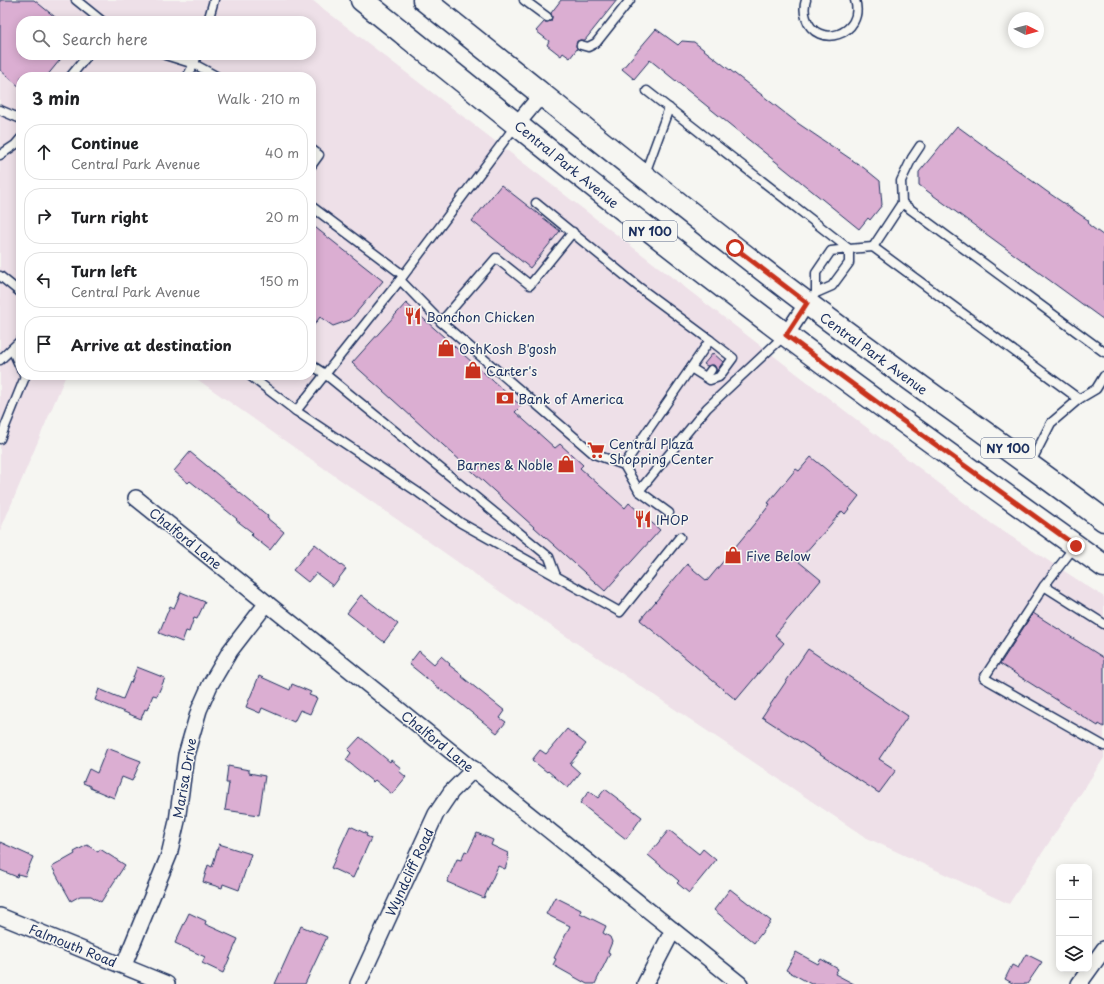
<!DOCTYPE html>
<html lang="en">
<head>
<meta charset="utf-8">
<style>
  :root { --surface:#fff; --page:#f2f2f2; --text:#202124; --muted:#757577; --line:#e0e0e0 }
  body { margin:0; font-family:"Playpen Sans",sans-serif; background:var(--page); color:var(--text) }
  .controls { position:absolute; right:12px; bottom:12px; display:grid; overflow:hidden; border-radius:8px; box-shadow:0 2px 10px #0003 }
  .controls button { width:36px; height:36px; display:grid; place-items:center; padding:0; border:0; border-bottom:1px solid var(--line); background:var(--surface); color:var(--text); font:20px sans-serif }
  .compass { position:absolute; left:1008px; top:12px; width:36px; height:36px; border-radius:50%; background:var(--surface); box-shadow:0 2px 10px #0003; rotate:96deg }
  .stop { position:absolute; width:12px; height:12px; margin:-9px; border:3px solid #c8321e; border-radius:50%; background:#fff }
  .stop.end { background:#c8321e; border-color:#fff; box-shadow:0 1px 4px #0008 }
  .list { margin:0; padding:0; list-style:none }
  h2 { display:flex; justify-content:space-between; align-items:center; height:52px; margin:0; padding:0 16px; font-size:17px }
  h2 small { font-size:13px; font-weight:400; color:var(--muted) }
  .list li { display:grid; grid-template-columns:26px 1fr auto; gap:12px; align-items:center; box-sizing:border-box; height:56px; margin:0 8px 8px; padding:0 8px; border:1px solid var(--line); border-radius:16px }
  .list b { display:block; font-size:15px; white-space:nowrap }
  .list p { margin:0; font-size:13px; white-space:nowrap; color:var(--muted) }
  .list em { font-size:13px; font-style:normal; color:var(--muted) }
  .icon { flex:none; width:22px; height:22px; fill:none; stroke:currentColor; stroke-width:2; stroke-linecap:round; stroke-linejoin:round }
  .map { position:relative; flex:none; width:1104px; height:984px; overflow:hidden }
  .search { position:absolute; background:var(--surface); box-shadow:0 2px 10px #0003; left:16px; top:16px; width:300px; height:44px; display:flex; align-items:center; gap:10px; box-sizing:border-box; padding:0 14px; border-radius:16px; color:var(--muted); font-size:15px }
  .panel { position:absolute; background:var(--surface); box-shadow:0 2px 10px #0003; left:16px; top:72px; width:300px; height:308px; border-radius:16px }
  .map>svg:first-child { display:block }
  .built { fill:#eee0e8; fill-rule:evenodd }
  .building { fill:#dbaed2; stroke:#1b2f5e }
  .lines { fill:none; stroke-linecap:round; stroke-linejoin:round }
  .service-casing { stroke:#1b2f5e; stroke-width:11 }
  .minor-casing { stroke:#1b2f5e; stroke-width:18 }
  .primary-casing { stroke:#1b2f5e; stroke-width:25 }
  .service { stroke:#f6f6f2; stroke-width:8 }
  .minor { stroke:#f6f6f2; stroke-width:15 }
  .primary { stroke:#f6f6f2; stroke-width:22 }
  .route { stroke:#c8321e; stroke-width:5 }
  .labels { text-anchor:middle; dominant-baseline:central; stroke-width:3; stroke-linejoin:round; paint-order:stroke }
  .shield { fill:#f6f6f2; stroke:#5d6b8a; stroke-width:1 }
  .shield-label { font-size:12px; font-weight:bold; fill:#1b2f5e }
  .street-label { font-size:13px; fill:#1b2f5e; stroke:#f6f6f2 }
  .poi-label { font-size:13px; fill:#1b2f5e; stroke:#f6f6f2; text-anchor:start }
</style>
</head>
<body>
<div class="map">
<svg width="1104" height="984" viewBox="0 0 1104 984">
  <rect width="100%" height="100%" fill="#f6f6f2"/>
  <filter id="ink" filterUnits="userSpaceOnUse"><feTurbulence type="fractalNoise" baseFrequency=".025" numOctaves="2"/><feDisplacementMap in="SourceGraphic" scale="8" xChannelSelector="R" yChannelSelector="G"/><feConvolveMatrix kernelMatrix="1 2 1 2 8 2 1 2 1" color-interpolation-filters="sRGB"/></filter>
  <g filter="url(#ink)">
    <!-- built -->
    <path class="built" d="M0,0H312L992,524L1104,597V758L1009,904L865,837L499,591L191,375H311V77H21V375H66L0,531ZM21,21H311V55H21Z"/>
    <!-- building -->
    <g class="building">
      <path d="M0,0H34L60,21H21V55H64L46,77H21V88L0,70Z"/>
      <path d="M561,0H617L585,40H580L577,41L576,46L577,49L570,58L563,53L561,56L547,45L549,41L536,31L544,22H547L551,21L552,17L551,13Z"/>
      <path d="M656,29L678,45L682,41L694,42L799,124L864,168L880,181L882,205L870,220L868,218L859,229L650,60L634,79L622,69Z"/>
      <path d="M957,126L1046,191L1088,220L1089,225L1104,236V320L919,185V172Z"/>
      <path d="M501,185L560,231L530,268L472,221Z"/>
      <path d="M311,224L383,281L350,320L333,326L320,317L311,329Z"/>
      <path d="M406,303L521,406L515,412L555,448L560,444L583,465L580,468L625,508L629,503L660,530L605,591L352,363Z"/>
      <path d="M713,353L723,362L716,372V368L714,365H711L707,366L704,364Z"/>
      <path d="M190,452L268,516L267,518L284,532L270,550L251,535L253,533L236,520L237,519L190,481L188,483L174,471Z"/>
      <path d="M811,457L859,496L845,514L842,511L820,537H819L798,561L821,580L775,635L784,643L736,700L640,620L687,564L707,581L764,512L770,504L768,503L796,469L799,471Z"/>
      <path d="M315,544L346,569L333,586L316,573L308,582L293,570Z"/>
      <path d="M181,592L205,602L197,619L194,618L189,632L186,631L182,642L159,633L170,606L174,608Z"/>
      <path d="M361,595L398,624L384,642L347,613Z"/>
      <path d="M1033,613L1104,658V727L1099,724L1098,726L1000,664Z"/>
      <path d="M808,649L908,716L879,759L896,770L879,793L762,717Z"/>
      <path d="M419,651L434,664L441,656L450,664L449,665L462,675L461,676L505,711L500,718L506,722L497,733L447,693L446,694L409,664Z"/>
      <path d="M137,667L165,678L157,696L153,695L147,710L145,709L141,719L95,700L99,689L123,699L130,682L131,683Z"/>
      <path d="M259,676L290,690L292,684L311,692L309,695L317,698L310,714L300,710L294,722L262,708L260,713L246,707Z"/>
      <path d="M567,729L586,744L570,764L580,773L568,788L548,771L547,772L532,760L540,750L546,754Z"/>
      <path d="M360,737L390,762L391,760L401,768L399,771L406,777L392,794L375,780L373,782L346,760L351,753L348,750Z"/>
      <path d="M107,748L141,761L132,781L122,777L114,798L90,788V786L83,783L89,769L97,773Z"/>
      <path d="M228,766L249,770V773L265,776L259,815L225,810L229,783H226Z"/>
      <path d="M605,789L642,817L626,839L580,803L589,791L598,798Z"/>
      <path d="M350,826L367,834L366,836L371,838L353,878L331,868Z"/>
      <path d="M669,830L699,854L703,849L716,860L689,893L677,883L679,881L648,855Z"/>
      <path d="M477,833L493,840L491,845L508,853L507,856L509,858L505,869L498,866L484,898L447,882L457,859L461,860L465,851L468,852Z"/>
      <path d="M0,842L33,857L25,876L18,874L17,877L0,870Z"/>
      <path d="M219,844L251,854L239,890L223,884L222,888L203,882L208,865L212,867Z"/>
      <path d="M87,845L98,852L100,849L125,865L101,902L91,896H80L71,901L52,867L75,854L74,852Z"/>
      <path d="M730,889L771,921L754,943L714,910Z"/>
      <path d="M555,897L581,910L580,913L606,926L603,933L610,937L612,942L608,952L610,953L595,984H587L553,965L556,959L554,958L570,926L546,914Z"/>
      <path d="M189,913L206,921L205,924L238,939L223,973L202,963L205,957L175,943Z"/>
      <path d="M301,926L327,937L305,984H275Z"/>
      <path d="M796,952L818,964L821,959L838,969L835,974L854,984H811L786,970Z"/>
      <path d="M1026,954L1042,962L1027,984H1014L1005,979L1012,965L1018,968Z"/>
    </g>
    <g class="lines">
      <!-- service casing -->
      <g class="service-casing">
        <g id="service">
          <path d="M76,0L102,21"/>
          <path d="M524,0L547,17"/>
          <path d="M806,0C804,6 804,12 806,18C816,50 866,35 855,0"/>
          <path d="M208,21L214,0"/>
          <path d="M581,45L588,47L596,43L630,0"/>
          <path d="M165,55L194,64L218,77"/>
          <path d="M70,77L88,55"/>
          <path d="M187,77L194,64L197,55"/>
          <path d="M647,91L849,249L873,247L1079,399L1096,389L1104,376"/>
          <path d="M0,110L21,119"/>
          <path d="M311,149L319,155L311,166"/>
          <path d="M0,155L15,145L21,138"/>
          <path d="M644,176L669,108"/>
          <path d="M536,203L640,288L710,340L624,465"/>
          <path d="M902,203L901,181L912,158L920,146"/>
          <path d="M311,206L403,275"/>
          <path d="M873,247L902,203L1104,352"/>
          <path d="M0,276L21,293"/>
          <path d="M400,280L441,322L594,454L624,465L639,491L669,513"/>
          <path d="M808,302L816,293L832,286L849,263V249L831,251L816,273V293"/>
          <path d="M441,322L496,258L530,285L573,232"/>
          <path d="M12,349L21,369"/>
          <path d="M0,360L21,340"/>
          <path d="M311,365L325,374L549,557L556,576"/>
          <path d="M691,368L710,380L719,377L733,358L710,340"/>
          <path d="M249,375L296,411L400,280L516,125"/>
          <path d="M706,377L711,370"/>
          <path d="M296,411L419,493L461,523L620,612L680,537"/>
          <path d="M0,439L25,377L24,375"/>
          <path d="M1030,464L1051,423L1079,399"/>
          <path d="M639,491L707,408L785,335"/>
          <path d="M1075,546L1044,586L984,678L1104,746"/>
          <path d="M1044,586L1104,624"/>
        </g>
      </g>
      <!-- minor casing -->
      <g class="minor-casing">
        <g id="minor">
          <path d="M517,124L542,94"/>
          <path d="M786,335L807,303"/>
          <path d="M136,498L740,984"/>
          <path d="M0,916L167,984"/>
          <path d="M124,965L169,855L177,821L186,755L199,710L210,685L230,651L267,603"/>
          <path d="M358,984L436,814L451,792L474,769"/>
          <path d="M645,984L673,930"/>
          <path d="M1079,984L1104,949"/>
        </g>
      </g>
      <!-- primary casing -->
      <g class="primary-casing">
        <g id="primary">
          <path d="M362,0C491,104 620,209 752,309C867,397 986,481 1104,566"/>
          <path d="M424,0C545,96 665,195 788,289C892,368 1000,442 1104,520"/>
        </g>
      </g>
      <!-- service -->
      <use href="#service" class="service"/>
      <!-- minor -->
      <use href="#minor" class="minor"/>
      <!-- primary -->
      <use href="#primary" class="primary"/>
    </g>
  </g>
  <g class="lines" filter="url(#ink)">
    <!-- route -->
    <path class="route" d="M735,248L807,303L786,335L889,411L1076,546"/>
  </g>
  <!-- icons -->
  <defs>
    <g id="restaurant-bare" transform="scale(1.38)"><path d="M-5-6h1v4h1v-4h1v4h1v-4h1v5L-1.5 .5V6h-2V.5L-5-1ZM5-6V6H3V1.5H1.5Q1.5-4 5-6Z" fill="#c8321e" stroke="#f6f6f2" stroke-width="2.5" paint-order="stroke"/></g>
    <g id="shop-bare" transform="scale(1.38)"><path d="M-5-2.5h2.3a2.7 3.5 0 0 1 5.4 0H5L5.5 6h-11ZM-1.5-2.5h3a1.5 2.3 0 0 0-3 0Z" fill="#c8321e" stroke="#f6f6f2" stroke-width="2.5" paint-order="stroke"/></g>
    <g id="bank-bare" transform="scale(1.38)"><path d="M-6-4H6V4H-6ZM0-2.3a2.3 2.3 0 1 0 0 4.6a2.3 2.3 0 1 0 0-4.6Z" fill="#c8321e" stroke="#f6f6f2" stroke-width="2.5" paint-order="stroke"/></g>
    <g id="supermarket-bare" transform="scale(1.38)"><path d="M-6-5.5h2.5l.6 2H6L4.5 2H-2.5L-4.4-4H-6ZM-1.5 3.2a1.3 1.3 0 1 0 .1 0ZM3 3.2a1.3 1.3 0 1 0 .1 0Z" fill="#c8321e" stroke="#f6f6f2" stroke-width="2.5" paint-order="stroke"/></g>
  </defs>
  <g fill-rule="evenodd">
    <use href="#restaurant-bare" x="413" y="316"/>
    <use href="#shop-bare" x="446" y="348"/>
    <use href="#shop-bare" x="473" y="370"/>
    <use href="#bank-bare" x="505" y="398"/>
    <use href="#supermarket-bare" x="596" y="450"/>
    <use href="#shop-bare" x="566" y="464"/>
    <use href="#restaurant-bare" x="643" y="519"/>
    <use href="#shop-bare" x="733" y="555"/>
  </g>
  <g class="labels">
    <!-- shield labels -->
    <g class="shield">
      <rect x="623" y="221" width="54" height="20" rx="3"/>
      <rect x="981" y="438" width="54" height="20" rx="3"/>
    </g>
    <g class="shield-label">
      <text x="650" y="231">NY 100</text>
      <text x="1008" y="448">NY 100</text>
    </g>
    <!-- street labels -->
    <g class="street-label">
      <text transform="translate(567 164) rotate(39)">Central Park Avenue</text>
      <text transform="translate(874 353) rotate(36)">Central Park Avenue</text>
      <text transform="translate(186 538) rotate(39)">Chalford Lane</text>
      <text transform="translate(438 741) rotate(39)">Chalford Lane</text>
      <text transform="translate(184 778) rotate(-80)">Marisa Drive</text>
      <text transform="translate(409 872) rotate(-65)">Wyndcliff Road</text>
      <text transform="translate(73 945) rotate(22)">Falmouth Road</text>
    </g>
    <!-- poi labels -->
    <g class="poi-label">
      <text x="426" y="316">Bonchon Chicken</text>
      <text x="459" y="348">OshKosh B'gosh</text>
      <text x="486" y="370">Carter's</text>
      <text x="518" y="398">Bank of America</text>
      <text x="609" y="443">Central Plaza<tspan x="609" dy="15">Shopping Center</tspan></text>
      <text x="553" y="464" text-anchor="end">Barnes &amp; Noble</text>
      <text x="656" y="519">IHOP</text>
      <text x="746" y="555">Five Below</text>
    </g>
  </g>
</svg>
<div class="controls">
<button>+</button>
<button>−</button>
<button><svg class="icon" aria-label="layers" viewBox="0 0 24 24"><path d="M12 4l9 5-9 5-9-5zM3 14l9 5 9-5"/></svg></button>
</div>
<svg class="compass" viewBox="-18 -18 36 36"><path d="M0-13l5 13h-10z" fill="#e53935"/><path d="M0 13l5-13h-10z" fill="#757577"/></svg>
<div class="stop" style="left:735px;top:248px"></div>
<div class="stop end" style="left:1076px;top:546px"></div>
<div class="search"><svg class="icon" aria-label="search" viewBox="0 0 24 24"><circle cx="10" cy="10" r="6"/><path d="M15 15l6 6"/></svg>Search here</div>
<section class="panel">
<h2>3 min<small>Walk · 210 m</small></h2>
<ul class="list">
<li><svg class="icon" aria-label="ahead" viewBox="0 0 24 24"><path d="M12 20V5M6 11l6-6 6 6"/></svg><div><b>Continue</b><p>Central Park Avenue</p></div><em>40 m</em></li>
<li><svg class="icon" aria-label="right" viewBox="0 0 24 24"><path d="M7 20v-9h11M14 6l5 5-5 5"/></svg><div><b>Turn right</b></div><em>20 m</em></li>
<li><svg class="icon" aria-label="left" viewBox="0 0 24 24"><path d="M17 20v-9H6M10 6l-5 5 5 5"/></svg><div><b>Turn left</b><p>Central Park Avenue</p></div><em>150 m</em></li>
<li><svg class="icon" aria-label="arrive" viewBox="0 0 24 24"><path d="M6 21V4h12l-3 4 3 4H6"/></svg><div><b>Arrive at destination</b></div></li>
</ul>
</section>
</div>
</body>
</html>
